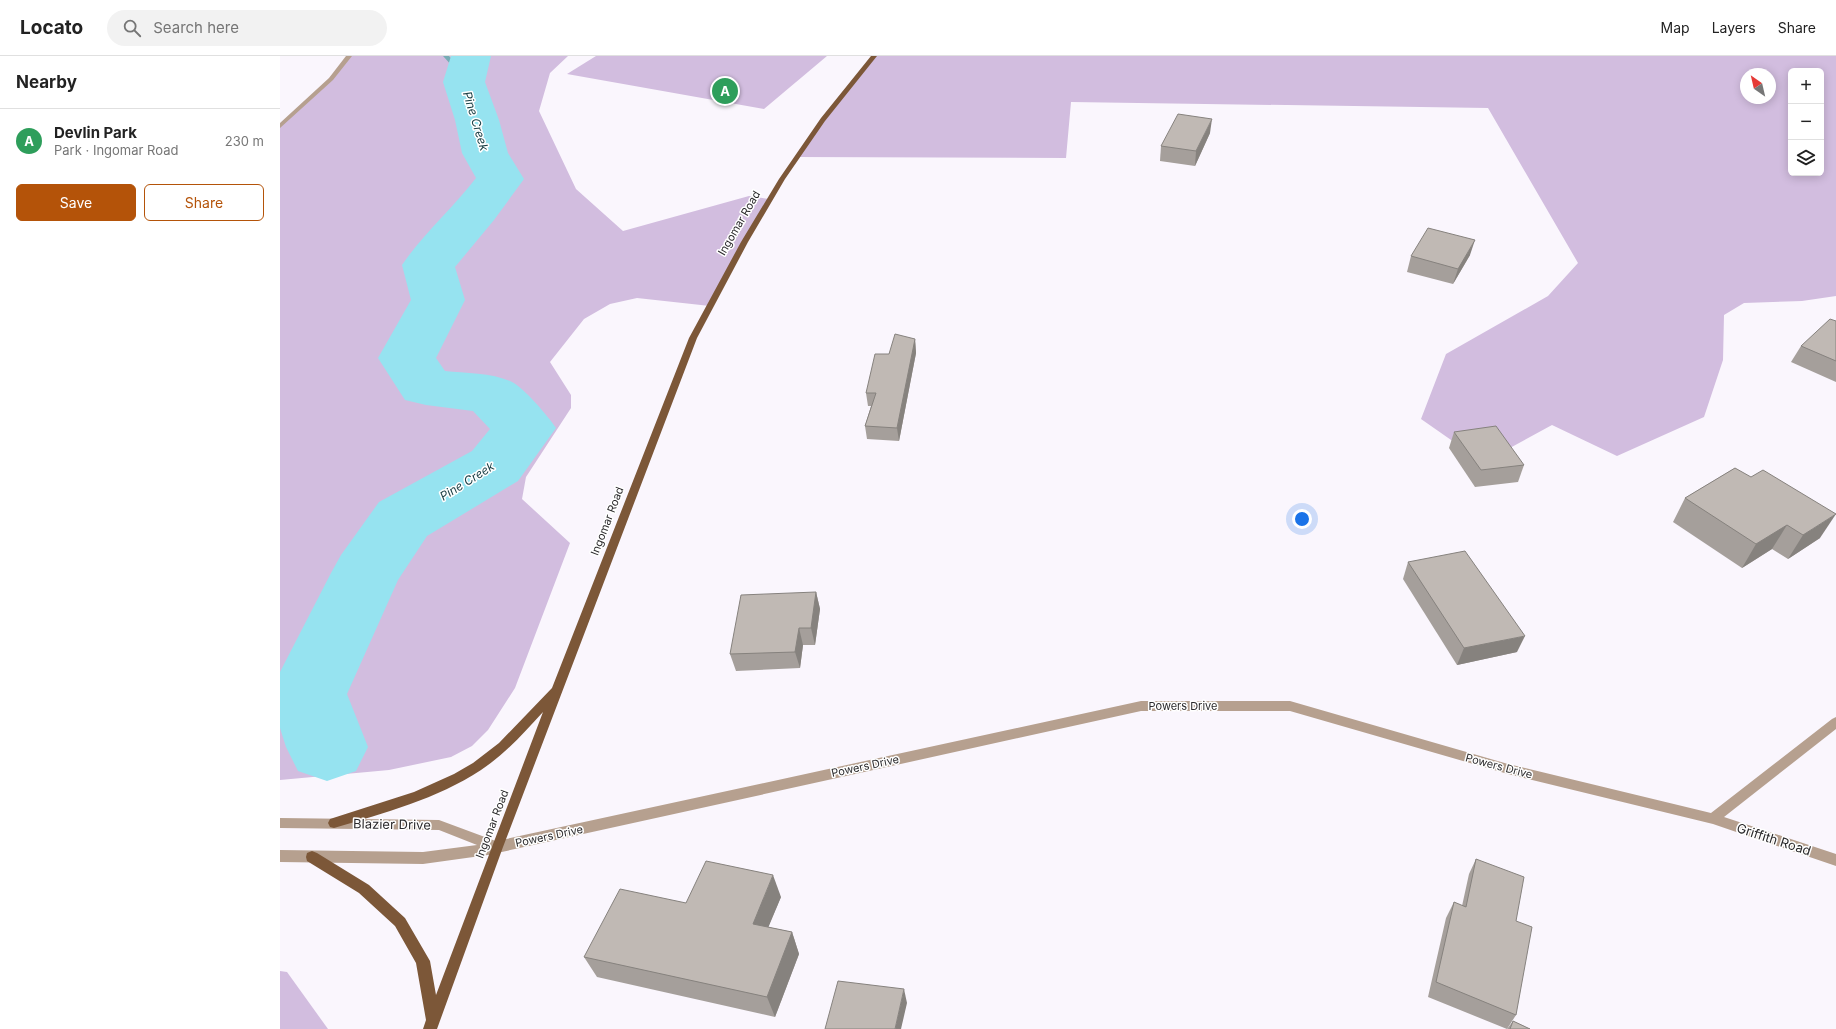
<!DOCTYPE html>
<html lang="en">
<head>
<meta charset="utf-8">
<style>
  :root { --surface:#fff; --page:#f2f2f2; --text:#222; --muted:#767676; --line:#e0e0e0; --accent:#b45309 }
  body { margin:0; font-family:Inter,sans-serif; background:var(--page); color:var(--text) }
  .controls { position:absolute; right:12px; top:12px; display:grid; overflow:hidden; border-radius:6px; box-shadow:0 2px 10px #0003 }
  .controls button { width:36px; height:36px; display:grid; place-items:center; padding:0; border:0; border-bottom:1px solid var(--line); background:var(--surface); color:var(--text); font:20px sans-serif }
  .compass { position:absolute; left:1460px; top:12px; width:36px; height:36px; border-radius:50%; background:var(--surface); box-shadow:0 2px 10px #0003; rotate:326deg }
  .you { position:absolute; left:1022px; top:463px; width:14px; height:14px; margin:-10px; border:3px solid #fff; border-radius:50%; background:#1a73e8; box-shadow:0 0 0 6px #1a73e833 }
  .badge { display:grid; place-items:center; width:26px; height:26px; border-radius:50%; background:var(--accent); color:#fff; font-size:13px; font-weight:700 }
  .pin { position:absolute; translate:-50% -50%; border:2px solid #fff; box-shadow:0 1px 4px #0006 }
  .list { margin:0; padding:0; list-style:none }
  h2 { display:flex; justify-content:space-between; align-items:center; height:52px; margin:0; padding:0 16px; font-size:17px }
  h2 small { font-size:13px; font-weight:400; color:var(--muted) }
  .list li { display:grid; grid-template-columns:26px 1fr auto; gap:12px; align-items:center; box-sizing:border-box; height:64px; padding:0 16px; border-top:1px solid var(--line) }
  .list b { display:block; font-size:15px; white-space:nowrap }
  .list p { margin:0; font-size:13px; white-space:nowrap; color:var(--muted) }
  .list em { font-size:13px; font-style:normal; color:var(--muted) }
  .actions { display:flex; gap:8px; padding:12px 16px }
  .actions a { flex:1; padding:9px 0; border:1px solid var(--accent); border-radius:6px; text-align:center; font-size:14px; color:var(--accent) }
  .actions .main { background:var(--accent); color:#fff }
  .icon { flex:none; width:22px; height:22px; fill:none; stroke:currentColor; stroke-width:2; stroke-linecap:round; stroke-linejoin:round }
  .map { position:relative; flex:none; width:1556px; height:973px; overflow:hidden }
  header { display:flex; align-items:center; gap:24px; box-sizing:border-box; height:56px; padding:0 20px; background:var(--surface); border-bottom:1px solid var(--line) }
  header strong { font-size:19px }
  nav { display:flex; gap:22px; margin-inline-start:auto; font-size:14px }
  .search { width:280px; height:36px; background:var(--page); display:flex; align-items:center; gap:10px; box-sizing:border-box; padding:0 14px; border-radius:22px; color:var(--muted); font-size:15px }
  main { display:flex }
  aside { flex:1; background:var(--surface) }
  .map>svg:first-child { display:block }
  .green { fill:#d2bddf; fill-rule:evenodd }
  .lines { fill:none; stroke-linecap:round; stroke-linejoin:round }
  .stream { fill:#76acb5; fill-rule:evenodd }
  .river { fill:#96e3f0; fill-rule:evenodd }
  .minor { fill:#b6a08f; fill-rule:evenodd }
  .tertiary { fill:#b6a08f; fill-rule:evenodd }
  .primary { fill:#7c5738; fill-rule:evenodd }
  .wall { fill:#a59f9b }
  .shaded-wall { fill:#86827e }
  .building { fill:#c0b9b4; stroke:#86827e }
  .labels { text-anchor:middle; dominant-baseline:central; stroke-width:3; stroke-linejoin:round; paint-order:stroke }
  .street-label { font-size:11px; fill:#2b2a2c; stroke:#fff }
  .water-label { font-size:12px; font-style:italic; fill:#1c4147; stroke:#fff }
  .near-street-label { font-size:13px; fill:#2b2a2c; stroke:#fff }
</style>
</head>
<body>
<header>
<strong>Locato</strong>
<div class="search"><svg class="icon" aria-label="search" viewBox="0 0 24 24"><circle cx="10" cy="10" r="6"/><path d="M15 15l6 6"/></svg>Search here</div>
<nav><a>Map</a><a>Layers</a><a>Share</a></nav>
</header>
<main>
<aside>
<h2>Nearby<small></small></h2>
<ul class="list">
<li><span class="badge" style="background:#2e9e5b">A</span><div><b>Devlin Park</b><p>Park · Ingomar Road</p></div><em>230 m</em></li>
</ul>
<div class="actions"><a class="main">Save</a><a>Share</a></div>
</aside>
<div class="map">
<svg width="1556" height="973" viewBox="0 0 1556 973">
  <rect width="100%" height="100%" fill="#faf6fd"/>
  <!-- green -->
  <g class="green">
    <path d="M69,0H288L270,17L259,55L296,133L343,175L469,140L489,143L430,250L357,242L330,248L304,263L270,306L291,339V352L246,421L242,443L290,487L235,632L208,674L192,690L171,701L109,714L0,724V70L30,44Z"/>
    <path d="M316,0H547L484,53L287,18Z"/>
    <path d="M594,0H1556V240L1522,245L1464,247L1444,259L1443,304L1424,361L1337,400L1272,369L1228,393H1184L1141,363L1166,298L1268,240L1298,207L1208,52L791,46L786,102L517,101ZM1511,15H1541V117H1511ZM1466,18H1490V42H1466Z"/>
    <path d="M0,915L7,916L48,973H0Z"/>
  </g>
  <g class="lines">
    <!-- stream -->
    <path class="stream" d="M163,0H169L187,20V22H183Z"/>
    <!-- river -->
    <path class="river" d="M171,0H211L205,26L219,64L228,97L244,123L214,164L175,211L185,244L156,302L165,315C185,317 214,317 232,326C243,331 269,361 276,372L238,425L147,480L118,524L67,638L88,691L76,715L47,725L18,715L6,691L0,672V616L51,517L61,499L99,446L192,395L210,373L193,355L146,349L125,344L98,302L131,244L122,209C143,178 173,152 196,122L182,97L175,64L163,26Z"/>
    <!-- minor -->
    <g class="minor">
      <path d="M66,0H72L53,24L0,72V67L49,22Z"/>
      <path d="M861,645H1010L1228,708L1431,757L1552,663L1556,661V673L1444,761L1556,798V810L1433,768L1228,718L1010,655H861L217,797L213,795L211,791L213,787L217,785Z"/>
    </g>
    <!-- tertiary -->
    <path class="tertiary" d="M0,762L159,764L221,787L223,791L221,795L215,798L143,808L0,806V794L143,796L197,789L159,774L0,772Z"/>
    <!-- primary -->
    <path class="primary" d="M591,0H597L545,65L505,123L468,186L417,282L223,791L157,973H143L146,964L136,907L115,870L79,837L27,805L26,801L27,797L32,795L37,797L89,829L125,862L150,905L156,939L263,656C244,677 225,698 201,714C157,743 104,757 54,772L50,771L48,767L50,763L134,736L174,718L193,707L219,687L272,632L409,282L461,186L499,123L541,62Z"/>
  </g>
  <!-- wall -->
  <g class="wall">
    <path d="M930,77L915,110L880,105L881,90Z"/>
    <path d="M1190,199L1173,228L1127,216L1131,200Z"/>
    <path d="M1556,265V326L1511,306L1521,290Z"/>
    <path d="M635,283L636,297L619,385L587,383L585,370L591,350H588L586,337L609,298Z"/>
    <path d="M1174,376L1244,409L1238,426L1195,431L1169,392Z"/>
    <path d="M1455,412L1540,482L1508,503L1492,493L1462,512L1393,466L1405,442Z"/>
    <path d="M1128,506L1237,596L1177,609L1123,523Z"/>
    <path d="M536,536L540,553L535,589H523L520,612L456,615L450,598Z"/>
    <path d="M1196,803L1236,865V959L1227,973L1148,941L1166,862L1174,846L1182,850L1189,818Z"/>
    <path d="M501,841L488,871L512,876L519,898L495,961L317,921L304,901L406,847Z"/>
    <path d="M1233,965L1250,973H1227Z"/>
  </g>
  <!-- shaded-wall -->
  <g class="shaded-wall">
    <path d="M932,63L930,77L915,110L916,95Z"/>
    <path d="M1195,184L1190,199L1173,228L1178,213Z"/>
    <path d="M635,283L636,297L619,385L617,372Z"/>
    <path d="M1556,458L1540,482L1508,503L1523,479Z"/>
    <path d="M1507,469L1492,493L1462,512L1476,488Z"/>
    <path d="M536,536L540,553L535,589L531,572Z"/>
    <path d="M519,572L523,589L520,612L515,596Z"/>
    <path d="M1245,580L1237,596L1177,609L1184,592Z"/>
    <path d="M493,819L501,841L481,889L473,868Z"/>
    <path d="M512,876L519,898L495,961L487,941Z"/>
    <path d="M624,933L627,947L621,973H615Z"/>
  </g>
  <!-- building -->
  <g class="building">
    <path d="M898,58L932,63L916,95L881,90Z"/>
    <path d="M1148,172L1195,184L1178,213L1131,200Z"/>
    <path d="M1550,263L1556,265V305L1521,290Z"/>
    <path d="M615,278L635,283L617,372L585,370L596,337H586L595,298H609Z"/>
    <path d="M1216,370L1244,409L1201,414L1174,376Z"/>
    <path d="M1455,412L1471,421L1483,414L1556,458L1523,479L1507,469L1476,488L1405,442Z"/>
    <path d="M1185,495L1245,580L1184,592L1128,506Z"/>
    <path d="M536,536L531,572H519L515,596L450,598L461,539Z"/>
    <path d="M1196,803L1244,821L1236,865L1252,871L1236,959L1156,926L1174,846L1186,851Z"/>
    <path d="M426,805L493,819L473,868L512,876L487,941L304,901L340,833L406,847Z"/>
    <path d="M558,925L624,933L615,973H545Z"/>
    <path d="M1233,965L1250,973H1230Z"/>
  </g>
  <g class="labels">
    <!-- street labels -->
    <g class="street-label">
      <text transform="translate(459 167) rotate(-60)">Ingomar Road</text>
      <text transform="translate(327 465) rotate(-69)">Ingomar Road</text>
      <text x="903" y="650">Powers Drive</text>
      <text transform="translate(585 710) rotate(-12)">Powers Drive</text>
      <text transform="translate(1219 710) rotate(15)">Powers Drive</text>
      <text transform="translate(212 768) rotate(-69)">Ingomar Road</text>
      <text transform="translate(269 780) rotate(-12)">Powers Drive</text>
    </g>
    <!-- water labels -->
    <g class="water-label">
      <text transform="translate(196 65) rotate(73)">Pine Creek</text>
      <text transform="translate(187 425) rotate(-32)">Pine Creek</text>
    </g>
    <!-- near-street labels -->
    <g class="near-street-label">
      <text transform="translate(112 768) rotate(1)">Blazier Drive</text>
      <text transform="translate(1494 783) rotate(18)">Griffith Road</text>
    </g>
  </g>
</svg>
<div class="controls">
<button>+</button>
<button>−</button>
<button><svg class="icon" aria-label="layers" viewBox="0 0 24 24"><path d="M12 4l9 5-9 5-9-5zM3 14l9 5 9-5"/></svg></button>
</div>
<svg class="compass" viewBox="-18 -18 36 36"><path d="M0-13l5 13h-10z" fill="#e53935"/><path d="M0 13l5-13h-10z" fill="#767676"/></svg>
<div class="you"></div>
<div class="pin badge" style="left:445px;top:35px;background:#2e9e5b">A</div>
</div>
</main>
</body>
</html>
